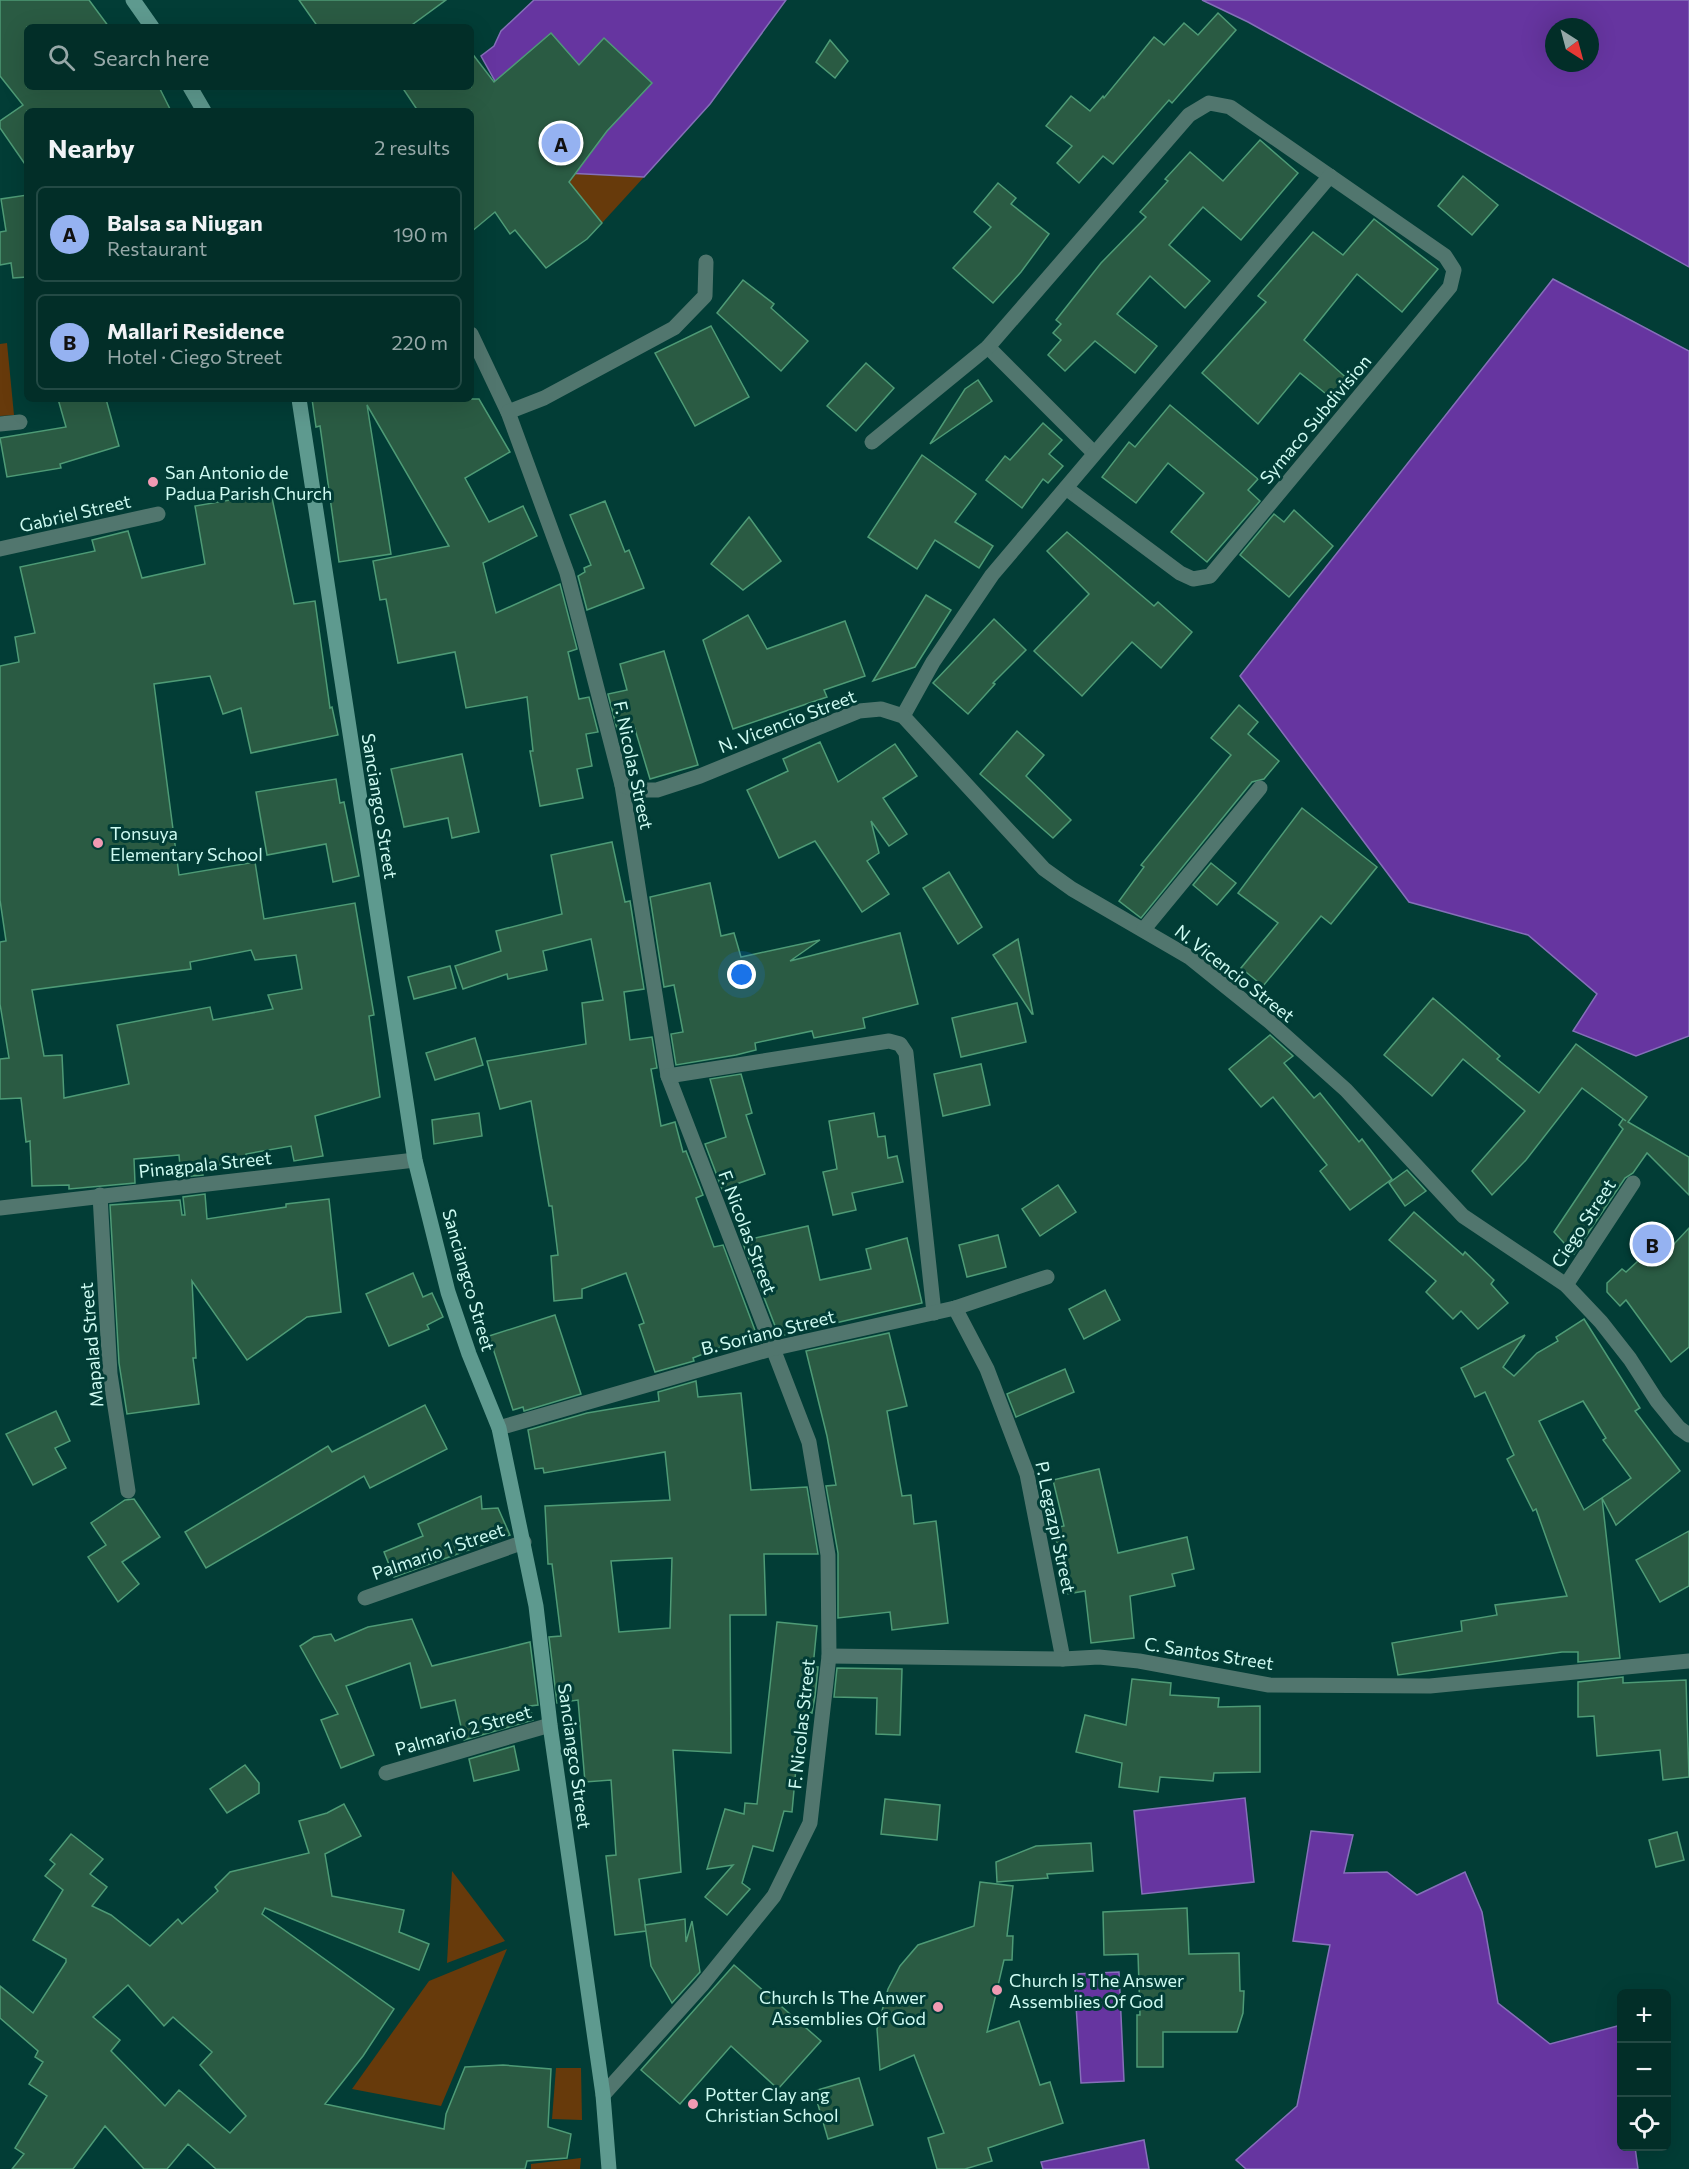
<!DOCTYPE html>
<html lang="en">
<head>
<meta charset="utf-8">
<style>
  :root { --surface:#022e28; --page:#0c3630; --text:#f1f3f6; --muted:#96a8a8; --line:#234a45; --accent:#95b2f1 }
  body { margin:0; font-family:Commissioner,sans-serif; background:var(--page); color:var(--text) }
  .controls { position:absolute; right:18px; bottom:18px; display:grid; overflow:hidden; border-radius:9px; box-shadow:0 6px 24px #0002 }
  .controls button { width:54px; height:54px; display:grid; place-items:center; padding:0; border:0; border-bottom:2px solid var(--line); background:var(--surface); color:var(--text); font:30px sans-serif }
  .compass { position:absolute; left:1545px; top:18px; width:54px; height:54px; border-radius:50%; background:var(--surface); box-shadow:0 6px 24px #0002; rotate:144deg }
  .you { position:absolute; left:742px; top:975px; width:21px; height:21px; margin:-15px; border:4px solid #fff; border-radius:50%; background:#1a73e8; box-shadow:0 0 0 9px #1a73e833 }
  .badge { display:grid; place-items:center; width:39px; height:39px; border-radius:50%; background:var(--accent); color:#111; font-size:20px; font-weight:700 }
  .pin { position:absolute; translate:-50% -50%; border:3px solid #fff; box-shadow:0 2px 6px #0006 }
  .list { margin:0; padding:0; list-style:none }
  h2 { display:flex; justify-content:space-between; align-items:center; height:78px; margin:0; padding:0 24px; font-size:26px }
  h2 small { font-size:20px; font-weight:400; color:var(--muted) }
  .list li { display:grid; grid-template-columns:39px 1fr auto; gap:18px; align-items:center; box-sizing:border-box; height:96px; margin:0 12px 12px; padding:0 12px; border:2px solid var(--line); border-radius:9px }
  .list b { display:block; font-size:22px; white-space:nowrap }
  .list p { margin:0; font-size:20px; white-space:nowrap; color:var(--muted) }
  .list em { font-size:20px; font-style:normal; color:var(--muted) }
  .icon { flex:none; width:33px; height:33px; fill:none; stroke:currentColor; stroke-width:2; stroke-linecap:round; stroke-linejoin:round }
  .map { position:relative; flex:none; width:1689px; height:2169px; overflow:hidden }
  .search { position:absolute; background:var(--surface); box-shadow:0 6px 24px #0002; left:24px; top:24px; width:450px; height:66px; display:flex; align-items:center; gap:15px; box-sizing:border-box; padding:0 21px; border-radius:9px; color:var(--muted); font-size:22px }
  .panel { position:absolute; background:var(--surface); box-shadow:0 6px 24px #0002; left:24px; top:108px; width:450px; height:294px; border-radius:9px }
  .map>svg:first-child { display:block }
  .green { fill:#673a0b }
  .water { fill:#6635a0; stroke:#8570b9; stroke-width:1.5; fill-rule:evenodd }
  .building { fill:#2a5b43; stroke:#4e9b76; stroke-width:1.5; fill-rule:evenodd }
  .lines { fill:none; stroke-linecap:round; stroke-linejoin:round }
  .pedestrian { stroke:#51766e; stroke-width:15 }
  .minor { stroke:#51766e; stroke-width:15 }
  .secondary { stroke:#5e9a8f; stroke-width:15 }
  .poi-dot { fill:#f19ab3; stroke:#023d36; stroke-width:2 }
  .labels { text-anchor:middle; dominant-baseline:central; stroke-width:6; stroke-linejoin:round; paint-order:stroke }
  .street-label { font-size:18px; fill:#cefbf2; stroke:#023d36 }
  .poi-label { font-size:18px; fill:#cefbf2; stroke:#023d36; text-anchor:start }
</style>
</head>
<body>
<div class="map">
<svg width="1689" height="2169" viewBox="0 0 1689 2169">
  <rect width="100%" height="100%" fill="#023d36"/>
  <!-- green -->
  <g class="green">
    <path d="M566,173L644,177L602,223L567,180Z"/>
    <path d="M7,343L14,415L0,416V344Z"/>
    <path d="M452,1871L505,1941L447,1963Z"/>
    <path d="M507,1949L441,2106L352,2089L429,1981Z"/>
    <path d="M556,2068H581L582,2120L552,2119Z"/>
    <path d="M581,2158L580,2169H531V2164Z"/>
  </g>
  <!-- water -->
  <g class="water">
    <path d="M534,0H786L710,104L644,177L566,173L495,81L481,56L494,46L501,31Z"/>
    <path d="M1202,0H1689V267L1248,22ZM1554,27H1590V63H1554Z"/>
    <path d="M1553,279L1689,351V1036L1636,1056L1573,1031L1597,994L1528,935L1409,902L1240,676Z"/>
    <path d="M1245,1798L1254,1882L1142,1894L1134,1811Z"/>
    <path d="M1311,1831L1353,1835L1344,1873L1387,1872L1417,1895L1465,1872L1482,1912L1498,2003L1550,2044L1621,2025L1622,2146L1635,2147L1638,2169H1246L1236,2160L1297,2106L1330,1945L1293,1941Z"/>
    <path d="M1119,1972L1124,2081L1081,2083L1074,1974Z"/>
    <path d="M1144,2140L1149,2169H1043L1041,2162Z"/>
  </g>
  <!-- building -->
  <g class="building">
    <path d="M0,0H89L109,27H27V87H159L171,111H27V167L0,128V121L23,105L0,76Z"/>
    <path d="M299,0H446L409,27H318Z"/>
    <path d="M1218,13L1236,30L1172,103L1169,100L1113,164L1103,156L1079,183L1057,163L1072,146L1046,126L1071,96L1090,111L1103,96L1104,98L1154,37L1164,45L1184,23L1198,35Z"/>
    <path d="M551,33L579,65L604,38L652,83L607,131L569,182L602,223L587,239L546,268L515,230L510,234L495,212L471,232V111H418L402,87H471V52L494,82Z"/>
    <path d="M830,40L848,61L835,78L816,62Z"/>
    <path d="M1260,140L1298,173L1241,240L1203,207L1169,245L1210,281L1185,308L1150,276L1117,314L1157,346L1135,373L1095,341L1065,371L1048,355L1061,340L1053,333L1061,324L1056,320L1101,263L1146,217L1140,212L1168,181L1165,179L1190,152L1223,181Z"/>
    <path d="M1463,176L1498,205L1472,235L1438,206Z"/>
    <path d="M998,183L1016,198L1011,204L1049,234L1021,272L993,303L953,268L991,227L974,212Z"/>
    <path d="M27,195V277L13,278L11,263L0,265V232L6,231L1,199Z"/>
    <path d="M1374,219L1438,269L1402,312L1357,274L1304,340L1351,382L1335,401L1300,373L1258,424L1202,373L1266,302L1258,296L1313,232L1343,255Z"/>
    <path d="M743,280L774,304L771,308L808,341L781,371L717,313Z"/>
    <path d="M711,326L749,397L695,426L655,353Z"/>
    <path d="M866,363L894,388L856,431L827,406Z"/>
    <path d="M978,380L992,401L930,444L965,389Z"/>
    <path d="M58,399H106L119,446L60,464L61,468L7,477L0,438L66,427Z"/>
    <path d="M312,399H479L510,452L465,478L489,522L523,506L537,536L483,563L496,613L560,584L577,649L568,652L579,699L589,697L598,732L586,734L592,766L577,769L583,798L540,806L530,751H533L527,697L466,708L455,652L398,663L386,599L380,600L373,561L449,546L367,405L391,554L339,562L320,426L316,427Z"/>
    <path d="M1170,405L1258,479L1248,490L1260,501L1207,562L1171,532L1204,493L1168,463L1136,503L1102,477L1129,442L1135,447Z"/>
    <path d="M1043,423L1062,440L1049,454L1063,466L1048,483L1043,479L1022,508L986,480L1005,456L1010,460Z"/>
    <path d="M922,455L976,494L955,522L993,546L979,568L935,540L917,569L868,537Z"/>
    <path d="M271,493L294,604L315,601L330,708L332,707L338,735L251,753L241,708L223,714L210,676L154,684L179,875L255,862L264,919L355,903L374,1015L369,1016L380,1097L315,1116L323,1156L294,1161L291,1146L246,1154L247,1162L202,1167L203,1175L181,1177L179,1155L134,1159L135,1183L69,1189V1185L32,1186L30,1141L26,1142L21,1098L0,1099V1059L9,1058L0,1004V942L6,941L0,900V666L19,662L15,637L35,633L20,567L95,551L92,540L128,531L142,578L205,564L195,506ZM251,950L255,960L296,955L302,989L268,995L273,1009L213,1020L210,1007L117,1025L129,1084L64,1098L62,1055L44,1056L32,990L191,969L190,962Z"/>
    <path d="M605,501L625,552L629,550L644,588L587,610L578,576L585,572L584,568L591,565L570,515Z"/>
    <path d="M1294,510L1333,546L1289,597L1240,555L1274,514L1284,522Z"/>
    <path d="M749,517L781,561L743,590L711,564Z"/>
    <path d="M1067,532L1154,606L1158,602L1192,632L1161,668L1132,642L1082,696L1034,651L1089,594L1047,551Z"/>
    <path d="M926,595L951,610L915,667L873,681Z"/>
    <path d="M748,615L767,649L845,621L865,676L824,690L827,697L733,729L703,640Z"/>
    <path d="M994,619L1026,650L993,683L995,684L968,714L933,683Z"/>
    <path d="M664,651L698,765L650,779L634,726L617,729L608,694L627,690L620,664Z"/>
    <path d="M1239,705L1258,722L1248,734L1279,761L1264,779L1252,782L1141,918L1119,901L1144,867L1141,865L1231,755L1211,738Z"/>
    <path d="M1017,731L1044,755L1026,776L1071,820L1053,838L980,774Z"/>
    <path d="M820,742L838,782L895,744L917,776L883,798L907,834L889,846L871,821L879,853L867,861L889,894L862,912L815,841L779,858L747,790L788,771L783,759Z"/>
    <path d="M462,754L479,832L452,838L448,818L404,827L391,769Z"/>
    <path d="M336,779L340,803L344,802L359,876L333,882L326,844L267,855L256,792Z"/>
    <path d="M1302,808L1377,867L1331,924L1321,916L1263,986L1241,968L1278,923L1238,893Z"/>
    <path d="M612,842L625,902L630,901L644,989L624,992L630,1040L652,1037L657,1068L651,1069L661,1126L675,1122L683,1152L686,1151L703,1195L696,1198L714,1247L723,1245L756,1333L693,1358L694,1361L655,1372L639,1325L644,1323L626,1273L582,1289V1298L554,1301L551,1256L558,1255L552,1206H549L531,1101L500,1109L487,1061L586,1044L582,1003L603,1000L591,939L543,951L547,970L508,979L507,974L463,989L455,966L501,951L496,931L562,914L551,855Z"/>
    <path d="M1211,863L1236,883L1217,905L1193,885Z"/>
    <path d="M949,872L982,927L958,944L923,888Z"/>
    <path d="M710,883L721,936L734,933L741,957L820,940L790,961L900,933L918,1004L863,1018L865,1028L814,1038L812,1031L755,1043L756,1050L736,1055L676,1065L671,1034L683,1032L674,985L664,987L650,897Z"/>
    <path d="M1018,939L1033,1014H1032L993,955Z"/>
    <path d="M450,966L456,988L414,999L408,977Z"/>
    <path d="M1433,998L1500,1056L1497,1059L1539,1093L1576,1044L1647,1097L1628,1122L1689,1157V1195L1647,1153L1633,1173L1625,1178L1574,1254L1554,1232L1623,1129L1619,1125L1623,1119L1626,1121L1582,1088L1526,1160L1492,1195L1472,1171L1525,1111L1463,1059L1432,1096L1384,1055Z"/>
    <path d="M1017,1003L1026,1042L961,1057L952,1018Z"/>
    <path d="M1270,1035L1293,1056L1284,1063L1314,1098L1320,1093L1359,1142L1362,1139L1392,1179L1350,1210L1320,1171L1327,1165L1273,1097L1261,1107L1229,1069Z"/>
    <path d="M475,1038L483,1065L435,1080L426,1053Z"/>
    <path d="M981,1064L990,1105L943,1116L934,1074Z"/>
    <path d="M741,1074L752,1113L746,1115L765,1174L722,1189L705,1144L726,1137L710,1079Z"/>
    <path d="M479,1113L482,1136L434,1144L432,1120Z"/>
    <path d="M874,1113L878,1137L885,1136L888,1158L897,1156L903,1182L852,1193L856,1210L833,1215L823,1172L837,1169L829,1121Z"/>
    <path d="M1407,1170L1426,1191L1405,1206L1389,1183Z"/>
    <path d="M1058,1185L1076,1212L1040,1236L1022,1209Z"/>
    <path d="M205,1194L207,1219L286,1207V1204L329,1199L341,1312L307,1317L247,1360L192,1281L196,1358H193L199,1404L127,1414L119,1363L110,1205L180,1200L182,1215H185L183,1197Z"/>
    <path d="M1414,1212L1463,1255L1465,1252L1494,1280L1491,1284L1508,1303L1478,1329L1461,1311L1453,1319L1426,1292L1436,1281L1389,1240Z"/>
    <path d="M808,1226L820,1280L871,1269L866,1249L907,1238L922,1303L779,1336L742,1241Z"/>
    <path d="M1689,1228V1347L1671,1362L1626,1300L1620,1306L1607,1292V1283L1622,1269L1626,1272L1651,1249L1660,1259Z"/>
    <path d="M998,1235L1006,1267L967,1277L959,1245Z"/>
    <path d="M413,1273L423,1297L432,1293L443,1317L427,1325L429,1329L389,1346L366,1294Z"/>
    <path d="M1105,1290L1120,1320L1084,1339L1069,1309Z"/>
    <path d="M555,1315L581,1394L524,1411L523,1407L513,1410L489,1336Z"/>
    <path d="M1584,1319L1640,1408L1635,1411L1680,1471L1616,1525L1602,1498L1620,1658L1578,1662V1652H1562L1398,1675L1392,1643L1462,1631L1461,1621L1497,1615L1495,1605L1567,1596L1536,1509L1533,1511L1507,1459L1514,1455L1485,1392L1475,1397L1461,1368L1525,1335L1503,1367L1514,1376L1537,1353L1558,1341L1556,1337ZM1583,1401L1606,1438L1603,1440L1631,1478L1584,1510L1539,1421Z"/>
    <path d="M889,1333L907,1406L887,1411L902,1496L911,1495L914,1524L936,1521L948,1623L892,1630L890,1612L838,1618V1553L826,1486L836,1485L827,1436L806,1351Z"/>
    <path d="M1065,1369L1074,1392L1016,1417L1007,1394Z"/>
    <path d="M696,1381L698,1397L741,1393L751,1490L807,1487L818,1554H764L766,1615H730L731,1753L673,1750L681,1872L639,1879L646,1931L615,1935L606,1856L616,1855L611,1780L585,1782L578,1700L557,1703L549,1637L561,1636L552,1564H548L545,1506L670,1500L665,1452L544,1473L543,1468L535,1469L528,1430L587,1413L659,1401L658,1392ZM672,1558L670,1628L619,1632L611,1561Z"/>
    <path d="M425,1405L447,1449L370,1488L364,1476L206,1568L185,1532L328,1446L332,1452Z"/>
    <path d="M56,1411L70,1441L55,1448L66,1468L33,1485L6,1434Z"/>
    <path d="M1099,1469L1118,1553L1187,1537L1194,1569L1172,1574L1175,1586L1130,1596L1134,1638L1091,1643L1085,1591L1068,1594L1061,1555H1059L1054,1528L1064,1526L1053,1480Z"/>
    <path d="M481,1496L482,1509L498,1508L510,1535L394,1577L384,1552L423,1536L418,1524Z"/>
    <path d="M134,1499L160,1537L122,1562L139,1584L118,1602L88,1557L106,1545L91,1523L125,1500Z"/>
    <path d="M1689,1531V1586L1660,1602L1636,1560Z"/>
    <path d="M412,1619L432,1666L530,1642L538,1705L530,1706L533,1720L464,1740L455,1700L421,1708L410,1663L346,1686L374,1755L341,1768L321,1720L338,1714L300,1646L314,1637L331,1634L335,1641L368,1627Z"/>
    <path d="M777,1622L817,1626L813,1667H818L815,1696L812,1713L808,1712L802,1768H796L792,1812L784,1811L773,1851L753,1846L742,1883L750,1889L727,1915L705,1897L733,1865L707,1869L725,1809L744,1814L745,1803L757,1804Z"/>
    <path d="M837,1668L902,1669L900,1735L876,1734L877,1698L834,1697Z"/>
    <path d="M1623,1677V1683L1686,1680L1689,1777L1663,1780L1660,1750L1597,1756L1594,1716L1578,1717V1682Z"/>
    <path d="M1132,1679L1171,1683L1170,1695L1219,1698L1218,1707L1260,1706V1772L1214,1773L1213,1781L1160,1777L1158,1792L1119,1787L1122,1763L1076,1752L1085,1715L1126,1725Z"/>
    <path d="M514,1746L519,1770L474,1781L469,1759Z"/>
    <path d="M245,1765L259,1783V1793L227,1813L210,1789Z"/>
    <path d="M885,1799L940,1805L937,1840L881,1834Z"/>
    <path d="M344,1804L361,1836L325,1854L332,1896L404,1910L399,1932L429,1944L419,1970L265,1908L262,1914L394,2009L363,2056L325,2104L444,2129L446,2114L465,2067L503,2065L551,2069L548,2127L571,2134L567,2158L527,2161L525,2169H216L188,2144L167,2169H144L105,2126L73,2169H12L24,2154L15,2148L47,2096L29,2084L43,2062L35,2057L38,2051L0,2018V1986L33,2013L66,1962V1959L33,1940L63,1890L45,1876L55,1864L50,1860L71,1834L103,1859L90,1874L107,1887L92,1906L111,1915L150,1946L178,1919L182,1924L218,1891L215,1887L230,1872L309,1853L299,1821L327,1813ZM128,1985L164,2026L173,2017L212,2052L200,2065L246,2116L230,2133L179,2090L165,2106L111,2051L120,2040L93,2017Z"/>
    <path d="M1677,1832L1684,1860L1656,1867L1649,1840Z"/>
    <path d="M1091,1843L1093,1871L1047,1874L1048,1878L997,1882L996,1862L1036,1846Z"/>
    <path d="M980,1882L1013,1886L1007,1936H1013L1012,1960H1004L987,2032L1019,2021L1040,2085L1050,2082L1063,2123L988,2148L992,2161L965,2169H937L928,2138L944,2133L914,2055L880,2070L877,2029L888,1989L900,1966L918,1945L974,1926Z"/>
    <path d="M1187,1908L1189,1954L1239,1953L1240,1991H1244L1243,2013L1237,2032H1163V2067H1137V2015H1140L1138,1954L1104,1955L1103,1912Z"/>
    <path d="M685,1919L686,1942L692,1921L700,1972L672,2003L651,1966L645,1925Z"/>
    <path d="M734,1965L821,2041L778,2089L731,2046L680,2104L641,2070Z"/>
    <path d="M859,2078L873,2125L828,2139L814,2091Z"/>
  </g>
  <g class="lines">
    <!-- pedestrian -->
    <path class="pedestrian" d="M1566,1285L1633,1183"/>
    <!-- minor -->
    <g class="minor">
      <path d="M471,334L508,412L567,573L622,785L668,1076L809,1442L828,1555L829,1656L810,1823L774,1896L702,1985L603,2095"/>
      <path d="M988,347L1094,453"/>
      <path d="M508,412L544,398L674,328L705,296L706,262"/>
      <path d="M0,424L20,422"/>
      <path d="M872,442L988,347L1189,115L1209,103L1230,107L1445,256L1454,270L1450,287L1210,576L1193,579L1180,573L1066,488"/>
      <path d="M0,549L158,514"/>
      <path d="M903,716L933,662L992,575L1330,176"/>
      <path d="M622,785L637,790H657L700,776L859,711L881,709L903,716L1044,869L1072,889L1189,957L1270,1022L1346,1090L1463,1216L1566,1285L1601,1322L1630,1359L1657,1401L1679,1428L1689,1435"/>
      <path d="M1144,929L1260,788"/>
      <path d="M668,1076L889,1041L900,1044L906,1053L934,1313"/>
      <path d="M100,1195L110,1374L128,1491"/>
      <path d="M0,1208L415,1160"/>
      <path d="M955,1308L987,1369L1027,1474L1063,1659"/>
      <path d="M499,1428L771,1349L955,1308L1047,1277"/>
      <path d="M365,1598L524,1542"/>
      <path d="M829,1656L1063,1659L1099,1657L1139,1661L1269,1685L1430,1686L1689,1661"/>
      <path d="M386,1773L550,1725"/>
    </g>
    <!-- secondary -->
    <g class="secondary">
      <path d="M133,0L152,27"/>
      <path d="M190,87L204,111"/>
      <path d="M299,399L415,1160L448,1292L469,1354L499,1428L536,1606L550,1725L603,2095L609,2169"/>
    </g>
  </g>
  <!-- markers -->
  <g class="poi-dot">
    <circle cx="153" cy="482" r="6"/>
    <circle cx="98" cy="843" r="6"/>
    <circle cx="997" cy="1990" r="6"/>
    <circle cx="938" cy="2007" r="6"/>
    <circle cx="693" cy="2104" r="6"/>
  </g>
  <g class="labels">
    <!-- street labels -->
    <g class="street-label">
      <text transform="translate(1315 419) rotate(-50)">Symaco Subdivision</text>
      <text transform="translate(75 513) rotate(-13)">Gabriel Street</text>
      <text transform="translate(787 721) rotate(-21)">N. Vicencio Street</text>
      <text transform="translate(634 765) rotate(78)">F. Nicolas Street</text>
      <text transform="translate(380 806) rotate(81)">Sanciangco Street</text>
      <text transform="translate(1235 973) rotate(38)">N. Vicencio Street</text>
      <text transform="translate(205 1164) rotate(-6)">Pinagpala Street</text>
      <text transform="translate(1583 1223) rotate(-57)">Ciego Street</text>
      <text transform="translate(748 1232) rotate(69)">F. Nicolas Street</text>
      <text transform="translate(469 1280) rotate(74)">Sanciangco Street</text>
      <text transform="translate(768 1332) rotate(-14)">B. Soriano Street</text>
      <text transform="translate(91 1345) rotate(-95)">Mapalad Street</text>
      <text transform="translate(1056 1527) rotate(78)">P. Legazpi Street</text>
      <text transform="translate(438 1551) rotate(-19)">Palmario 1 Street</text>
      <text transform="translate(1209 1653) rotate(9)">C. Santos Street</text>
      <text transform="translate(801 1724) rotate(-84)">F. Nicolas Street</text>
      <text transform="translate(463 1730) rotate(-16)">Palmario 2 Street</text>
      <text transform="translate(575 1756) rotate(82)">Sanciangco Street</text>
    </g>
    <!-- poi labels -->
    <g class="poi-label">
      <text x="165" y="472">San Antonio de<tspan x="165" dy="21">Padua Parish Church</tspan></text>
      <text x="110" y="833">Tonsuya<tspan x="110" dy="21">Elementary School</tspan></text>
      <text x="1009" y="1980">Church Is The Answer<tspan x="1009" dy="21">Assemblies Of God</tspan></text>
      <text x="926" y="1997" text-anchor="end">Church Is The Anwer<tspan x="926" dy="21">Assemblies Of God</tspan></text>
      <text x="705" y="2094">Potter Clay ang<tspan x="705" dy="21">Christian School</tspan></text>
    </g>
  </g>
</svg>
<div class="controls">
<button>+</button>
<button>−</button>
<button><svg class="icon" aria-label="locate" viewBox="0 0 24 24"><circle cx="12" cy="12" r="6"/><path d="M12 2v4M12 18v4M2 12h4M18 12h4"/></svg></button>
</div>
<svg class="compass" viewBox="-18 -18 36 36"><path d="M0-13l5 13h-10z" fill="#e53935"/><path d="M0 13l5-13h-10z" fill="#96a8a8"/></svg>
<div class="you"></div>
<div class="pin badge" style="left:561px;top:143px">A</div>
<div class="pin badge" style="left:1652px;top:1244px">B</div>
<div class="search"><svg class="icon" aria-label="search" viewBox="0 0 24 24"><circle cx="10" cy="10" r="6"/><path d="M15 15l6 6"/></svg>Search here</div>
<section class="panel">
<h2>Nearby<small>2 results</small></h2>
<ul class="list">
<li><span class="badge">A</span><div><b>Balsa sa Niugan</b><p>Restaurant</p></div><em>190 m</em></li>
<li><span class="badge">B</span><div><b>Mallari Residence</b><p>Hotel · Ciego Street</p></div><em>220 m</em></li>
</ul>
</section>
</div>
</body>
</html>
